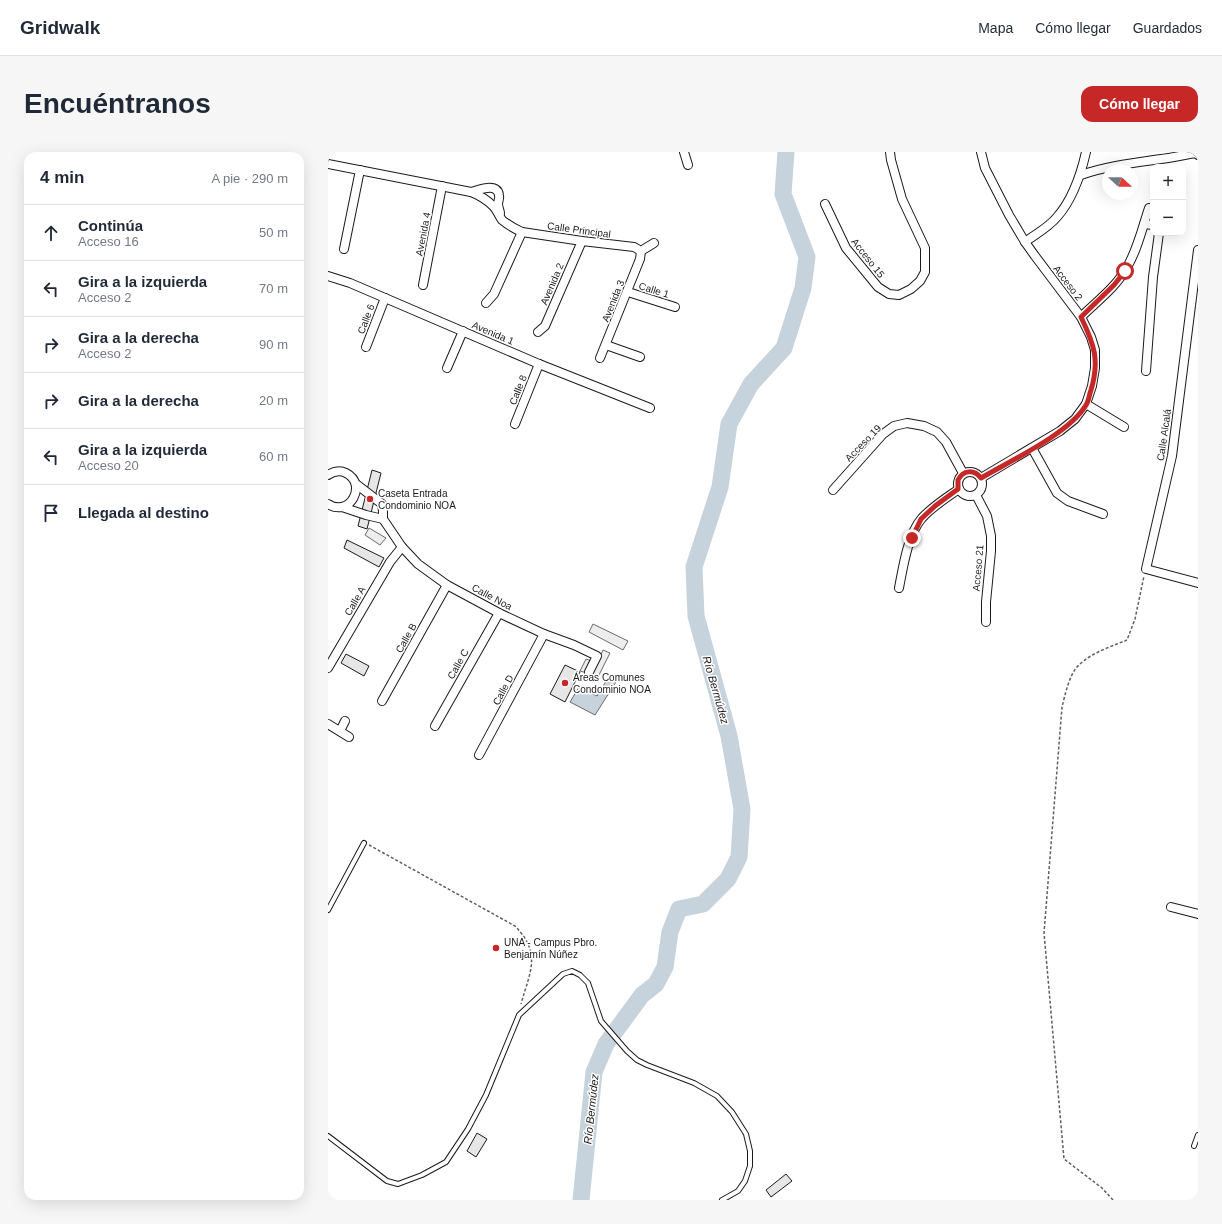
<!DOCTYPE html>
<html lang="es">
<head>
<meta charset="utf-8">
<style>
  :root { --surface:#fff; --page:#f6f6f7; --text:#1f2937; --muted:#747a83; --line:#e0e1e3; --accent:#c62828 }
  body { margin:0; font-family:Helvetica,sans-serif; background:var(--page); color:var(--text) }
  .controls { position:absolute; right:12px; top:12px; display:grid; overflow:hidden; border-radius:8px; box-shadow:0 4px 16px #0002 }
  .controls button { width:36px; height:36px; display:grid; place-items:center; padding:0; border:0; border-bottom:1px solid var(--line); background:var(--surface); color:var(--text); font:20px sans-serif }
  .compass { position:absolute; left:774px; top:12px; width:36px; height:36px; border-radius:50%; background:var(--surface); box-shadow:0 4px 16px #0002; rotate:111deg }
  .stop { position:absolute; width:12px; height:12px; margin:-9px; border:3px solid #c62828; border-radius:50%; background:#fff }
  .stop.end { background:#c62828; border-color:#fff; box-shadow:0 1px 4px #0008 }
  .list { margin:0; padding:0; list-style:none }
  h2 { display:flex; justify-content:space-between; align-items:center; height:52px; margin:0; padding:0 16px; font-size:17px }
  h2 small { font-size:13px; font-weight:400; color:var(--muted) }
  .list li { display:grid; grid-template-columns:26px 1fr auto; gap:12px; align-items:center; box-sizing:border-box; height:56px; padding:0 16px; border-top:1px solid var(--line) }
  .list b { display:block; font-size:15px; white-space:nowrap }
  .list p { margin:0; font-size:13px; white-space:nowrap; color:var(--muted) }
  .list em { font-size:13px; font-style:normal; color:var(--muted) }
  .icon { flex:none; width:22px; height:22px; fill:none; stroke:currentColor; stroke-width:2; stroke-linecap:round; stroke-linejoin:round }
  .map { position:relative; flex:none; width:870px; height:1048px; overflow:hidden; border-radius:12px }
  header { display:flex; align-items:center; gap:24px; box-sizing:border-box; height:56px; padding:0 20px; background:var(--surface); border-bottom:1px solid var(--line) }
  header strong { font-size:19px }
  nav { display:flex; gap:22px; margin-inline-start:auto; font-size:14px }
  .intro { display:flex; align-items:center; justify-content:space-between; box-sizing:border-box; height:96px; padding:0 24px }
  h1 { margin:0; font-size:28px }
  .button { padding:10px 18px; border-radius:12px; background:var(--accent); color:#fff; font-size:14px; font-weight:700 }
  main { display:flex; gap:24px; padding:0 24px }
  aside { flex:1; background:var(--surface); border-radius:12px; box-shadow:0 4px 16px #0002 }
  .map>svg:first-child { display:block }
  .parking { fill:#ededed; stroke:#6a6a6a }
  .water { fill:#c6d2dc; stroke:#6a6a6a }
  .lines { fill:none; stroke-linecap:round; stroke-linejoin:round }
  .river { stroke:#c6d2dc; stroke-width:17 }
  .building { fill:#e6e6e6; stroke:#1a1a1a }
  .lane-casing { stroke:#1a1a1a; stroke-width:6 }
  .street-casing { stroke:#1a1a1a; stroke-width:10 }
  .path { stroke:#5f5f5f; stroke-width:1.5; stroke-dasharray:3 2; stroke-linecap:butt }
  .lane { stroke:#fff; stroke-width:4 }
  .street { stroke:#fff; stroke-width:8 }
  .route { stroke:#c62828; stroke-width:5 }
  .poi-dot { fill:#c62828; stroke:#fff; stroke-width:1.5 }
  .labels { text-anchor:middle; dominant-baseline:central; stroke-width:3; stroke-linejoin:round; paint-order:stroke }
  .street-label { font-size:10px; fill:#1a1a1a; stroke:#fff }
  .poi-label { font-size:10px; fill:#1a1a1a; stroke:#fff; text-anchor:start }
  .water-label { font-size:11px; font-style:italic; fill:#1a1a1a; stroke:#fff }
</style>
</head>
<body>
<header>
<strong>Gridwalk</strong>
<nav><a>Mapa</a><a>Cómo llegar</a><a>Guardados</a></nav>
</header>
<div class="intro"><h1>Encuéntranos</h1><a class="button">Cómo llegar</a></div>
<main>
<aside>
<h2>4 min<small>A pie · 290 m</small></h2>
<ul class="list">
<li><svg class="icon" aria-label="ahead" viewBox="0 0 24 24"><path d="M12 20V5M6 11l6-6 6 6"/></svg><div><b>Continúa</b><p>Acceso 16</p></div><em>50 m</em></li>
<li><svg class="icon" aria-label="left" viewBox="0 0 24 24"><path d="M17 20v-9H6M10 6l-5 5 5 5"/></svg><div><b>Gira a la izquierda</b><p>Acceso 2</p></div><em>70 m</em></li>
<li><svg class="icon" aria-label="right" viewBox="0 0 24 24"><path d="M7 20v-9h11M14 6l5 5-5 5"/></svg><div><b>Gira a la derecha</b><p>Acceso 2</p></div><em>90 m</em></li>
<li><svg class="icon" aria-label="right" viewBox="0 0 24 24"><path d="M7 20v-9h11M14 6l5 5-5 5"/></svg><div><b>Gira a la derecha</b></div><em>20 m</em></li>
<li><svg class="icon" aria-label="left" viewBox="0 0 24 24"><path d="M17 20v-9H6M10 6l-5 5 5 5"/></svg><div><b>Gira a la izquierda</b><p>Acceso 20</p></div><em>60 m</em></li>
<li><svg class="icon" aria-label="arrive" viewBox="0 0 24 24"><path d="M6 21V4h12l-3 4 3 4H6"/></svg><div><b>Llegada al destino</b></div></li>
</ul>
</aside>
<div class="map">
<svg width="870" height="1048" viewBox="0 0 870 1048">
  <rect width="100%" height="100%" fill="#fff"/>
  <!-- parking -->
  <g class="parking">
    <path d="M41,376L58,386L52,393L37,383Z"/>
    <path d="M265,472L300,489L295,498L261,480Z"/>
    <path d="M275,498L282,501L270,525L264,522Z"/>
    <path d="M258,507L264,509L259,521L252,519Z"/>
  </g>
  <!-- water -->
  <path class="water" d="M280,526L288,530L267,563L242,550L251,535L269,544Z"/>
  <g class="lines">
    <!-- river -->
    <path class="river" d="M253,1048L266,920L278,892L314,843L328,832L337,815L342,780L351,757L375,752L400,727L411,705L414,657L401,584L368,464L366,415L392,335L401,272L423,232L456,196L475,136L479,105L455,42L458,0"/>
  </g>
  <!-- building -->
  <g class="building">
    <path d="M44,318L53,321L39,377L30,374Z"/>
    <path d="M19,388L56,406L51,415L16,396Z"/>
    <path d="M18,502L41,514L36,524L13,511Z"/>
    <path d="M237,513L252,520L237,550L222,542Z"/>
    <path d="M149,981L159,987L148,1005L139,999Z"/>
    <path d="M458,1022L464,1029L443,1045L438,1038Z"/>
  </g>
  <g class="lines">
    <!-- lane casing -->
    <g class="lane-casing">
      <g id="lane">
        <path d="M0,758L36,691"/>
        <path d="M0,984L59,1029L70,1032L94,1023L118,1010L140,977L158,943L191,863L235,822L244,819L252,823L260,831L273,869L299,899L309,908L319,913L366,931L389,944L404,960L418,982L422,999V1014L417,1029L410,1039L394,1048"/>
        <path d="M866,994L870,983"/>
      </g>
    </g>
    <!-- street casing -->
    <g class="street-casing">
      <g id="street">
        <path d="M356,0L360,13"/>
        <path d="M0,12L143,40C151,43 159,48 165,54C169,58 171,64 174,68C180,73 187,77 194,80L254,89L306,95L313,99"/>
        <path d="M753,23C779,14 805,11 833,7C844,6 855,3 867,1L870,3"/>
        <path d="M143,40C151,38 169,30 171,43C172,46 170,49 170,52C170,55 172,59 172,61"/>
        <path d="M497,52L518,96L550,135L561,142L571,143L583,137L592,129L597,120V96L574,47L563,8L562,0"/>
        <path d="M816,72L825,73"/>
        <path d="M697,90C708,82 721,75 729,65C745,47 753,22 758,0"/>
        <path d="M16,97L32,18"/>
        <path d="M870,98L844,304L818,417L870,431"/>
        <path d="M313,99L326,91"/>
        <path d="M0,124L22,131L211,212L322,256"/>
        <path d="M95,133L114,34"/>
        <path d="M300,140L347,155"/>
        <path d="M158,151L166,142L194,80"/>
        <path d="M753,165C768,150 787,136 798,117C809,99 814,77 821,56"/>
        <path d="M210,180L217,174L254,89"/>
        <path d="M278,193L312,205"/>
        <path d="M38,195L57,146"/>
        <path d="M272,206L312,107L313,99"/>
        <path d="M119,216L135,179"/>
        <path d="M818,219L825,125L831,81"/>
        <path d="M758,252L796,275"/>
        <path d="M187,272L211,212"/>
        <path d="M704,296L729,341L740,349L775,362"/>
        <circle cx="642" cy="332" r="12"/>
        <path d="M0,323C6,319 12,318 18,321C40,332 22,366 0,352"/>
        <path d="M653,326L732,279L747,267L758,252L764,234L767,216V198L763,185L753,165L707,104L697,90L681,63L657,16L653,0"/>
        <path d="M28,332L54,352L55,359V367L74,395L90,412L119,433L171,461L216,482L246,493L269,504L261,520"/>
        <path d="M505,338L555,282L566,274L579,271L596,274L609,280L618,290L635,321"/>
        <path d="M648,343L659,364L663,384V399L658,450V470"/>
        <path d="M14,355L38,363L55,367"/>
        <path d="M571,436C575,415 580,382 594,366C605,354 618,346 631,337"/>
        <path d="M0,516L62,410L74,395"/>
        <path d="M54,549L119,433"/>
        <path d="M0,572L21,585"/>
        <path d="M107,574L171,461"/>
        <path d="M12,579L17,569"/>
        <path d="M151,603L216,482"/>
        <path d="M843,755L870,762"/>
      </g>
    </g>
    <!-- path -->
    <g class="path">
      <path d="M41,693L187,774C214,802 202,819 193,852"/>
      <path d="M785,1048L774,1036L736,1007L716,781L734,555C737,543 741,524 749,515C762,501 782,495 799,488L807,467L816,424"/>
    </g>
    <!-- lane -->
    <use href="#lane" class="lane"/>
    <!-- street -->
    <use href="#street" class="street"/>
  </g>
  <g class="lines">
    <!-- route -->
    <path class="route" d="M584,386L593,367L607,354L630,337V328C635,318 646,317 653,326C682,309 742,281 758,253C761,249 761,243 763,238C772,208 766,192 753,165L786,133L797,119"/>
  </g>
  <!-- markers -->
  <g class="poi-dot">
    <circle cx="42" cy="347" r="4"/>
    <circle cx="237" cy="531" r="4"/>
    <circle cx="168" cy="796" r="4"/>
  </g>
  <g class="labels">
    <!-- street labels -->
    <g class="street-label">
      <text transform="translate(251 78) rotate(8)">Calle Principal</text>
      <text transform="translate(95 82) rotate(-79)">Avenida 4</text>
      <text transform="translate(540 106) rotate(52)">Acceso 15</text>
      <text transform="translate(740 131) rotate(53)">Acceso 2</text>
      <text transform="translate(224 132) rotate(-67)">Avenida 2</text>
      <text transform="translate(326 138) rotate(17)">Calle 1</text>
      <text transform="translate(285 149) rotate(-68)">Avenida 3</text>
      <text transform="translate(38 167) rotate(-69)">Calle 6</text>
      <text transform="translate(165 181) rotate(23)">Avenida 1</text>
      <text transform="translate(190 238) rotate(-68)">Calle 8</text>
      <text transform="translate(836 283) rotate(-82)">Calle Alcalá</text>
      <text transform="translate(535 291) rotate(-46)">Acceso 19</text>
      <text transform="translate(650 416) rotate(-85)">Acceso 21</text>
      <text transform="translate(164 445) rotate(28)">Calle Noa</text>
      <text transform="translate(27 449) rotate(-60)">Calle A</text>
      <text transform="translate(78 486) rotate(-61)">Calle B</text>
      <text transform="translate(130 512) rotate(-61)">Calle C</text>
      <text transform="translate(175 538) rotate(-62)">Calle D</text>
    </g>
    <!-- poi labels -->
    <g class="poi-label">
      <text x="50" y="341">Caseta Entrada<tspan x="50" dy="12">Condominio NOA</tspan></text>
      <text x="245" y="525">Áreas Comunes<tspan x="245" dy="12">Condominio NOA</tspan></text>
      <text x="176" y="790">UNA - Campus Pbro.<tspan x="176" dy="12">Benjamín Núñez</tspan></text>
    </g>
    <!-- water labels -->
    <g class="water-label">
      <text transform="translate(388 538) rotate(74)">Río Bermúdez</text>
      <text transform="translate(263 957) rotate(-84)">Río Bermúdez</text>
    </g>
  </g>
</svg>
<div class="controls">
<button>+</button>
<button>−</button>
</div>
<svg class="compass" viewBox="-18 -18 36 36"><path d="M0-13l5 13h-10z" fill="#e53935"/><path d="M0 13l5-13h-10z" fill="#747a83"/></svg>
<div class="stop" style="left:797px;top:119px"></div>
<div class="stop end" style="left:584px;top:386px"></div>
</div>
</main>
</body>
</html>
